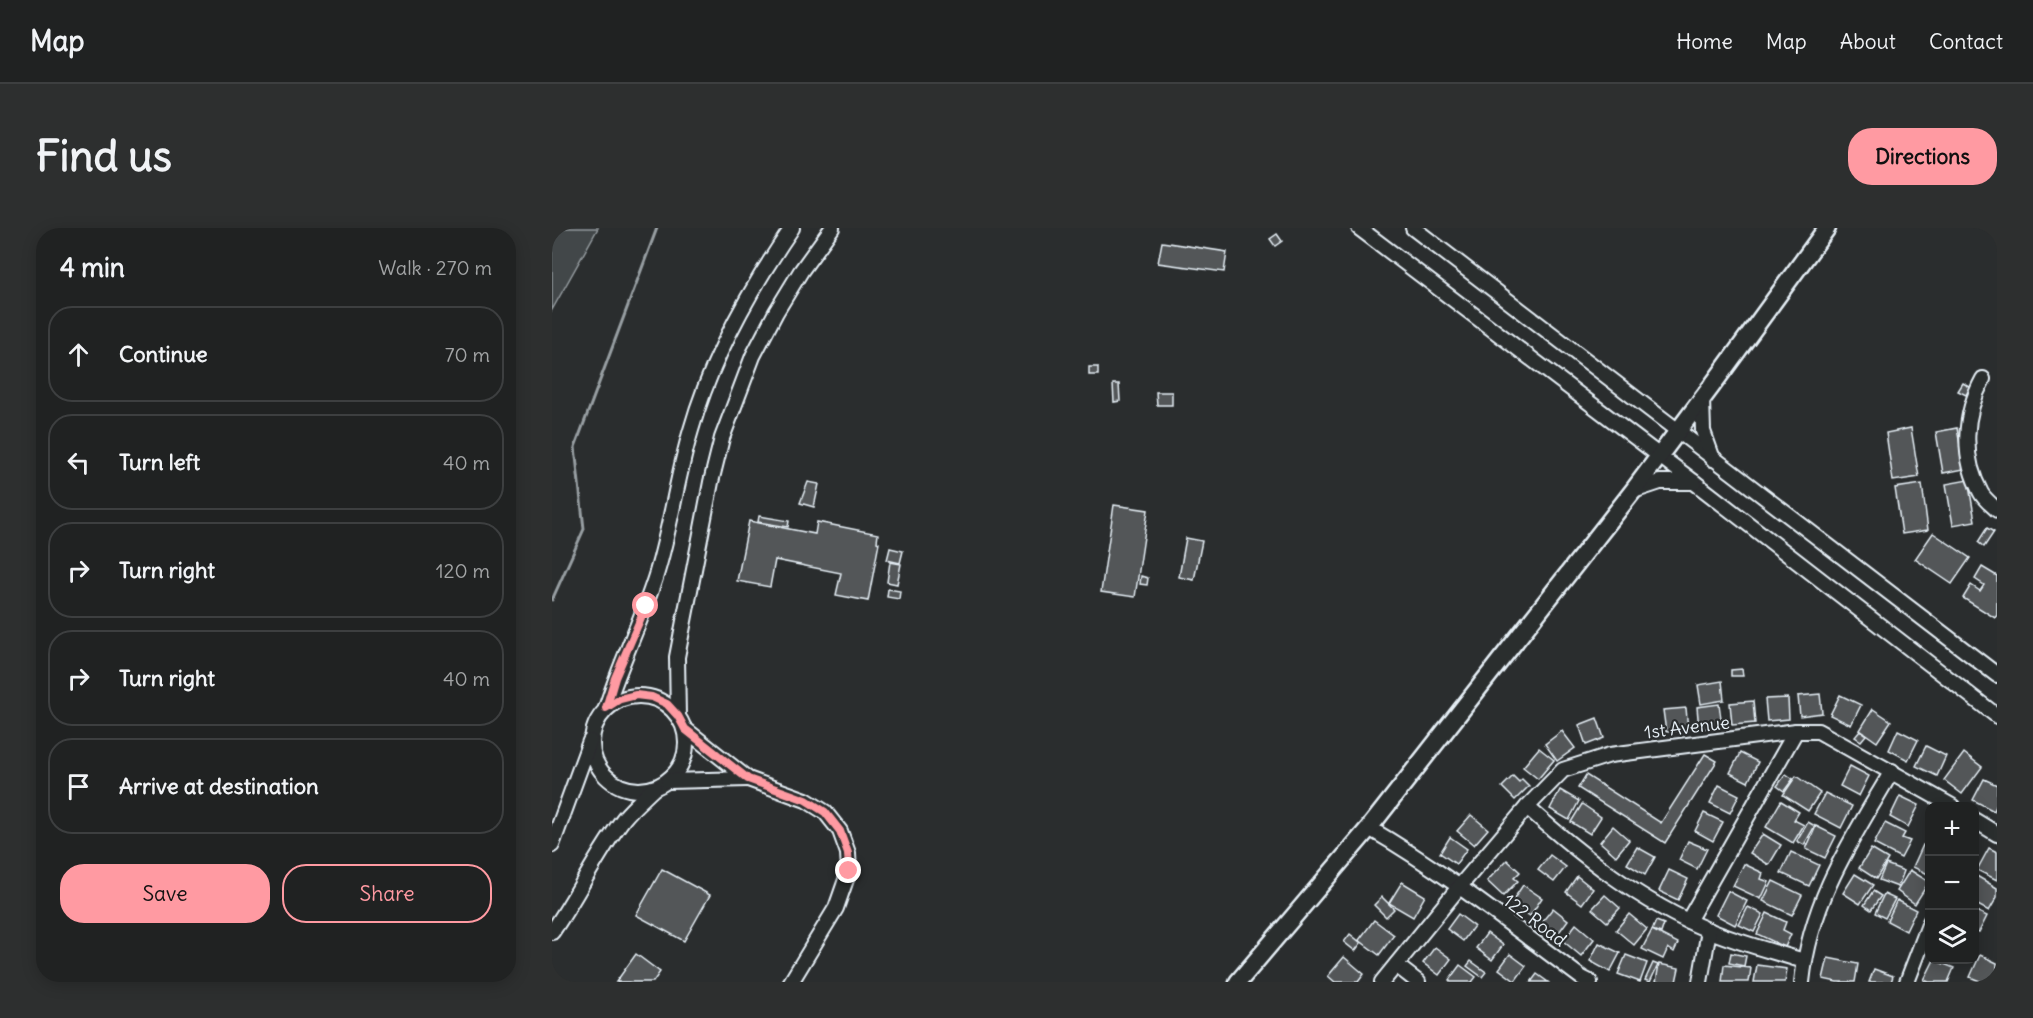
<!DOCTYPE html>
<html lang="en">
<head>
<meta charset="utf-8">
<style>
  :root { --surface:#202222; --page:#2d2f2f; --text:#f1f3f6; --muted:#a2a4a5; --line:#3d3f40; --accent:#ff9aa2 }
  body { margin:0; font-family:Delius,sans-serif; background:var(--page); color:var(--text) }
  .controls { position:absolute; right:18px; bottom:18px; display:grid; overflow:hidden; border-radius:12px; box-shadow:0 3px 15px #0003 }
  .controls button { width:54px; height:54px; display:grid; place-items:center; padding:0; border:0; border-bottom:2px solid var(--line); background:var(--surface); color:var(--text); font:30px sans-serif }
  .stop { position:absolute; width:18px; height:18px; margin:-14px; border:4px solid #ff9aa2; border-radius:50%; background:#fff }
  .stop.end { background:#ff9aa2; border-color:#fff; box-shadow:0 2px 6px #0008 }
  .list { margin:0; padding:0; list-style:none }
  h2 { display:flex; justify-content:space-between; align-items:center; height:78px; margin:0; padding:0 24px; font-size:26px }
  h2 small { font-size:20px; font-weight:400; color:var(--muted) }
  .list li { display:grid; grid-template-columns:39px 1fr auto; gap:18px; align-items:center; box-sizing:border-box; height:96px; margin:0 12px 12px; padding:0 12px; border:2px solid var(--line); border-radius:24px }
  .list b { display:block; font-size:22px; white-space:nowrap }
  .list em { font-size:20px; font-style:normal; color:var(--muted) }
  .actions { display:flex; gap:12px; padding:18px 24px }
  .actions a { flex:1; padding:14px 0; border:2px solid var(--accent); border-radius:24px; text-align:center; font-size:21px; color:var(--accent) }
  .actions .main { background:var(--accent); color:#111 }
  .icon { flex:none; width:33px; height:33px; fill:none; stroke:currentColor; stroke-width:2; stroke-linecap:round; stroke-linejoin:round }
  .map { position:relative; flex:none; width:1445px; height:754px; overflow:hidden; border-radius:24px }
  header { display:flex; align-items:center; gap:36px; box-sizing:border-box; height:84px; padding:0 30px; background:var(--surface); border-bottom:2px solid var(--line) }
  header strong { font-size:28px }
  nav { display:flex; gap:33px; margin-inline-start:auto; font-size:21px }
  .intro { display:flex; align-items:center; justify-content:space-between; box-sizing:border-box; height:144px; padding:0 36px }
  h1 { margin:0; font-size:42px }
  .button { padding:15px 27px; border-radius:24px; background:var(--accent); color:#111; font-size:21px; font-weight:700 }
  main { display:flex; gap:36px; padding:0 36px }
  aside { flex:1; background:var(--surface); border-radius:24px; box-shadow:0 3px 15px #0003 }
  .map>svg:first-child { display:block }
  .green { fill:#424648; stroke:#959ca0; stroke-width:1.5 }
  .lines { fill:none; stroke-linecap:round; stroke-linejoin:round }
  .stream { stroke:#989fa3; stroke-width:3 }
  .building { fill:#535759; stroke:#e8f1f8; stroke-width:1.5 }
  .minor-casing { stroke:#e8f1f8; stroke-width:18 }
  .major-casing { stroke:#e8f1f8; stroke-width:21 }
  .minor { stroke:#2a2d2e; stroke-width:14 }
  .major { stroke:#2a2d2e; stroke-width:16 }
  .route { stroke:#ff9aa2; stroke-width:8 }
  .labels { text-anchor:middle; dominant-baseline:central; stroke-width:4.5; stroke-linejoin:round; paint-order:stroke }
  .street-label { font-size:18px; fill:#e8f1f8; stroke:#2a2d2e }
</style>
</head>
<body>
<header>
<strong>Map</strong>
<nav><a>Home</a><a>Map</a><a>About</a><a>Contact</a></nav>
</header>
<div class="intro"><h1>Find us</h1><a class="button">Directions</a></div>
<main>
<aside>
<h2>4 min<small>Walk · 270 m</small></h2>
<ul class="list">
<li><svg class="icon" aria-label="ahead" viewBox="0 0 24 24"><path d="M12 20V5M6 11l6-6 6 6"/></svg><div><b>Continue</b></div><em>70 m</em></li>
<li><svg class="icon" aria-label="left" viewBox="0 0 24 24"><path d="M17 20v-9H6M10 6l-5 5 5 5"/></svg><div><b>Turn left</b></div><em>40 m</em></li>
<li><svg class="icon" aria-label="right" viewBox="0 0 24 24"><path d="M7 20v-9h11M14 6l5 5-5 5"/></svg><div><b>Turn right</b></div><em>120 m</em></li>
<li><svg class="icon" aria-label="right" viewBox="0 0 24 24"><path d="M7 20v-9h11M14 6l5 5-5 5"/></svg><div><b>Turn right</b></div><em>40 m</em></li>
<li><svg class="icon" aria-label="arrive" viewBox="0 0 24 24"><path d="M6 21V4h12l-3 4 3 4H6"/></svg><div><b>Arrive at destination</b></div></li>
</ul>
<div class="actions"><a class="main">Save</a><a>Share</a></div>
</aside>
<div class="map">
<svg width="1445" height="754" viewBox="0 0 1445 754">
  <rect width="100%" height="100%" fill="#2a2d2e"/>
  <filter id="ink" filterUnits="userSpaceOnUse"><feTurbulence type="fractalNoise" baseFrequency=".0167" numOctaves="2"/><feDisplacementMap in="SourceGraphic" scale="12" xChannelSelector="R" yChannelSelector="G"/><feConvolveMatrix kernelMatrix="1 2 1 2 8 2 1 2 1" color-interpolation-filters="sRGB"/></filter>
  <g filter="url(#ink)">
    <!-- green -->
    <path class="green" d="M0,0H46L0,82Z"/>
    <g class="lines">
      <!-- stream -->
      <path class="stream" d="M0,372L32,301L23,219L105,0"/>
    </g>
    <!-- building -->
    <g class="building">
      <path d="M725,6L730,13L723,18L718,11Z"/>
      <path d="M610,14L675,24L672,44L606,35Z"/>
      <rect x="537" y="139" width="9" height="8"/>
      <path d="M1411,155L1418,159L1414,167L1406,163Z"/>
      <path d="M561,156H567L568,173L562,174Z"/>
      <path d="M604,164H620V177H605Z"/>
      <path d="M1359,200L1367,249L1341,253L1334,205Z"/>
      <path d="M1405,200L1412,241L1391,245L1384,204Z"/>
      <path d="M1416,252L1423,293L1401,297L1394,256Z"/>
      <path d="M256,254L267,256L262,279L248,275Z"/>
      <path d="M1370,256L1376,302L1350,306L1343,260Z"/>
      <path d="M562,277L596,282L583,369L549,364Z"/>
      <path d="M207,288L237,293L236,299L206,294Z"/>
      <path d="M197,293L263,306L265,294L326,306L325,314L327,315L316,373L284,367L289,345L223,332L218,359L185,353Z"/>
      <path d="M1435,300L1442,304L1432,319L1426,314Z"/>
      <path d="M1381,305L1418,330L1400,356L1363,331Z"/>
      <path d="M634,310L650,313L642,352L627,349Z"/>
      <path d="M338,320L351,323L348,335L335,332Z"/>
      <path d="M338,334L349,336L345,356L335,354Z"/>
      <path d="M1430,339L1445,348V387L1443,390L1411,370L1419,357L1428,363L1432,357L1423,351Z"/>
      <path d="M589,348L596,350L595,357L588,356Z"/>
      <path d="M336,361L348,363L347,371L335,369Z"/>
      <path d="M1190,441L1191,448H1179V442Z"/>
      <path d="M1170,453L1172,472L1149,476L1146,457Z"/>
      <path d="M1268,466L1270,485L1248,488L1246,468Z"/>
      <path d="M1288,467L1309,477L1299,497L1278,487Z"/>
      <path d="M1236,470L1237,491L1215,493L1213,471Z"/>
      <path d="M1201,473L1203,495L1180,497L1178,475Z"/>
      <path d="M1167,476L1170,498L1147,501L1145,479Z"/>
      <path d="M1134,480L1136,502L1114,504L1111,482Z"/>
      <path d="M1321,481L1339,493L1325,514L1308,502Z"/>
      <path d="M1045,490L1052,510L1034,517L1027,497Z"/>
      <path d="M1346,502L1366,512L1356,532L1337,522Z"/>
      <path d="M1010,503L1023,520L1005,533L993,516Z"/>
      <path d="M1308,503L1314,507L1309,513L1303,509Z"/>
      <path d="M1374,518L1394,528L1385,548L1364,538Z"/>
      <path d="M987,520L1002,532L986,551L971,539Z"/>
      <path d="M1188,525L1206,534L1196,554L1178,545Z"/>
      <path d="M1412,525L1430,539L1410,566L1392,552Z"/>
      <path d="M1153,526L1165,533L1113,615L1026,560L1034,547L1109,595Z"/>
      <path d="M1298,538L1317,548L1307,568L1288,558Z"/>
      <path d="M1234,546L1241,551L1232,563L1225,558Z"/>
      <path d="M961,548L967,554L970,551L977,558L963,572L950,559Z"/>
      <path d="M1244,548L1268,565L1256,583L1231,567Z"/>
      <path d="M1432,551L1445,557V576L1442,583L1421,572Z"/>
      <path d="M1167,557L1187,567L1178,585L1158,575Z"/>
      <path d="M1008,562L1027,573L1017,592L998,581Z"/>
      <path d="M1273,565L1300,578L1289,600L1262,586Z"/>
      <path d="M1348,568L1367,577L1356,599L1338,589Z"/>
      <path d="M1229,573L1247,584L1242,592L1252,597L1241,615L1214,599Z"/>
      <path d="M1030,576L1049,589L1038,606L1019,594Z"/>
      <path d="M1152,585L1171,594L1161,613L1143,603Z"/>
      <path d="M919,587L936,601L922,617L905,603Z"/>
      <path d="M1256,594L1263,598L1252,617L1245,613Z"/>
      <path d="M1333,595L1353,605L1350,610L1358,613L1349,630L1322,616Z"/>
      <path d="M1061,598L1077,612L1064,628L1048,614Z"/>
      <path d="M1264,598L1284,608L1273,630L1254,621Z"/>
      <path d="M1211,606L1229,617L1217,637L1198,625Z"/>
      <path d="M898,609L915,621L904,636L888,625Z"/>
      <path d="M1136,613L1155,621L1145,641L1127,632Z"/>
      <path d="M1371,617L1378,620V647L1361,639Z"/>
      <path d="M1085,619L1103,629L1093,647L1075,636Z"/>
      <path d="M1437,620L1445,624V652L1425,642Z"/>
      <path d="M1319,621L1336,631L1324,651L1307,640Z"/>
      <path d="M1239,624L1267,637L1257,658L1229,645Z"/>
      <path d="M998,627L1014,639L1002,654L986,642Z"/>
      <path d="M955,632L968,644L962,650L966,653L951,668L935,653Z"/>
      <path d="M1192,636L1211,645L1209,651L1217,654L1209,671L1181,658Z"/>
      <path d="M1334,636L1352,643L1346,659L1327,652Z"/>
      <path d="M110,641L158,667L132,713L84,687Z"/>
      <path d="M1117,642L1136,651L1126,672L1107,663Z"/>
      <path d="M1358,642L1377,654L1363,676L1345,663Z"/>
      <path d="M1303,646L1321,657L1308,676L1291,665Z"/>
      <path d="M1423,647L1445,660V669L1437,683L1422,675Z"/>
      <path d="M1025,648L1041,661L1030,676L1014,664Z"/>
      <path d="M1221,653L1250,667L1240,687L1211,673Z"/>
      <path d="M850,654L873,668L861,689L837,675Z"/>
      <path d="M971,657L990,670L978,688L959,675Z"/>
      <path d="M1176,663L1195,673L1183,697L1164,687Z"/>
      <path d="M1321,663L1329,668L1319,682L1312,677Z"/>
      <path d="M1332,666L1343,671L1333,690L1323,685Z"/>
      <path d="M1053,667L1068,680L1055,694L1040,681Z"/>
      <path d="M830,669L842,681L834,689L822,677Z"/>
      <path d="M1345,672L1364,682L1354,703L1335,693Z"/>
      <path d="M1196,679L1211,686L1202,704L1187,697Z"/>
      <path d="M1001,680L1016,692L1005,707L989,695Z"/>
      <path d="M1422,682L1435,688L1427,704L1422,702Z"/>
      <path d="M1215,685L1234,694L1231,702L1239,706L1233,719L1205,706Z"/>
      <path d="M906,686L922,698L911,713L895,701Z"/>
      <path d="M1077,686L1095,701L1082,717L1064,702Z"/>
      <path d="M822,692L842,707L827,727L807,712Z"/>
      <path d="M1104,693L1112,696L1109,705L1100,702Z"/>
      <path d="M1024,696L1042,711L1029,728L1011,713Z"/>
      <path d="M1100,702L1126,715L1122,724L1116,720L1111,731L1090,721Z"/>
      <path d="M935,705L951,717L940,732L924,720Z"/>
      <path d="M798,706L809,715L803,723L792,714Z"/>
      <path d="M1047,715L1068,725L1058,744L1038,733Z"/>
      <path d="M883,719L899,731L887,747L871,735Z"/>
      <path d="M1179,725L1194,728L1192,738L1177,735Z"/>
      <path d="M84,726L108,744L101,754H64Z"/>
      <path d="M958,726L974,738L963,753L947,741Z"/>
      <path d="M1074,727L1095,735L1088,754L1066,746Z"/>
      <path d="M1428,727L1445,735V743L1440,754H1430L1418,749Z"/>
      <path d="M792,729L812,746L806,754H783L776,748Z"/>
      <path d="M1276,730L1306,736L1303,754H1285L1271,751Z"/>
      <path d="M1382,732L1402,740L1396,754H1377L1372,752Z"/>
      <path d="M919,733L934,744L930,749L915,738Z"/>
      <path d="M1101,735L1106,737L1098,754L1093,752Z"/>
      <path d="M1107,736L1127,740L1124,754H1104Z"/>
      <path d="M908,737L924,749L920,754H899L897,752Z"/>
      <path d="M1172,737L1199,740L1197,754H1170Z"/>
      <path d="M1205,737L1235,741L1233,754H1202Z"/>
      <path d="M1322,741L1341,748L1339,754H1317Z"/>
      <path d="M985,746L996,754H979Z"/>
    </g>
    <g class="lines">
      <!-- minor casing -->
      <g class="minor-casing">
        <g id="minor">
          <path d="M807,0L1142,254L1445,488"/>
          <path d="M861,0L1445,447"/>
          <path d="M1431,151C1412,186 1409,229 1429,265C1432,271 1440,277 1445,282"/>
          <path d="M1150,171L1151,203L1161,231"/>
          <path d="M1081,263L1108,254H1142"/>
          <circle cx="87" cy="515" r="47"/>
          <path d="M54,480C69,433 91,390 105,344C119,297 125,249 139,202C159,131 198,61 240,0"/>
          <path d="M126,488L125,429L159,254L170,210L201,128L224,84L249,43L280,0"/>
          <path d="M133,501L196,551L254,572L273,584L288,603L296,625L297,643L284,680L239,754"/>
          <path d="M116,553L196,551"/>
          <path d="M975,579C1029,627 1088,674 1156,702C1187,715 1220,723 1252,733"/>
          <path d="M1422,592L1445,606"/>
          <path d="M817,600C893,644 960,698 1030,750L1038,754"/>
          <path d="M0,617L38,513"/>
          <path d="M1136,693L1244,503"/>
          <path d="M0,704C26,667 45,625 72,590C81,579 92,570 102,560"/>
          <path d="M844,737L866,754"/>
          <path d="M830,754L908,658L975,579L1011,542L1058,527L1244,503H1266L1400,578"/>
          <path d="M1148,754L1157,702"/>
          <path d="M1250,754C1259,671 1299,613 1340,543"/>
          <path d="M1355,754L1378,694"/>
        </g>
      </g>
      <!-- major casing -->
      <g class="major-casing">
        <path id="major" d="M686,754L817,600L1081,263L1159,159L1275,0"/>
      </g>
      <!-- minor -->
      <use href="#minor" class="minor"/>
      <!-- major -->
      <use href="#major" class="major"/>
    </g>
  </g>
  <g class="lines" filter="url(#ink)">
    <!-- route -->
    <path class="route" d="M94,378L63,450L54,480L68,471L84,467L100,469L115,476L126,488L133,501L196,551L254,572L273,584L288,603L296,625L297,643"/>
  </g>
  <g class="labels">
    <!-- street labels -->
    <g class="street-label">
      <text transform="translate(1135 499) rotate(-7)">1st Avenue</text>
      <text transform="translate(983 692) rotate(37)">122 Road</text>
    </g>
  </g>
</svg>
<div class="controls">
<button>+</button>
<button>−</button>
<button><svg class="icon" aria-label="layers" viewBox="0 0 24 24"><path d="M12 4l9 5-9 5-9-5zM3 14l9 5 9-5"/></svg></button>
</div>
<div class="stop" style="left:94px;top:378px"></div>
<div class="stop end" style="left:297px;top:643px"></div>
</div>
</main>
</body>
</html>
